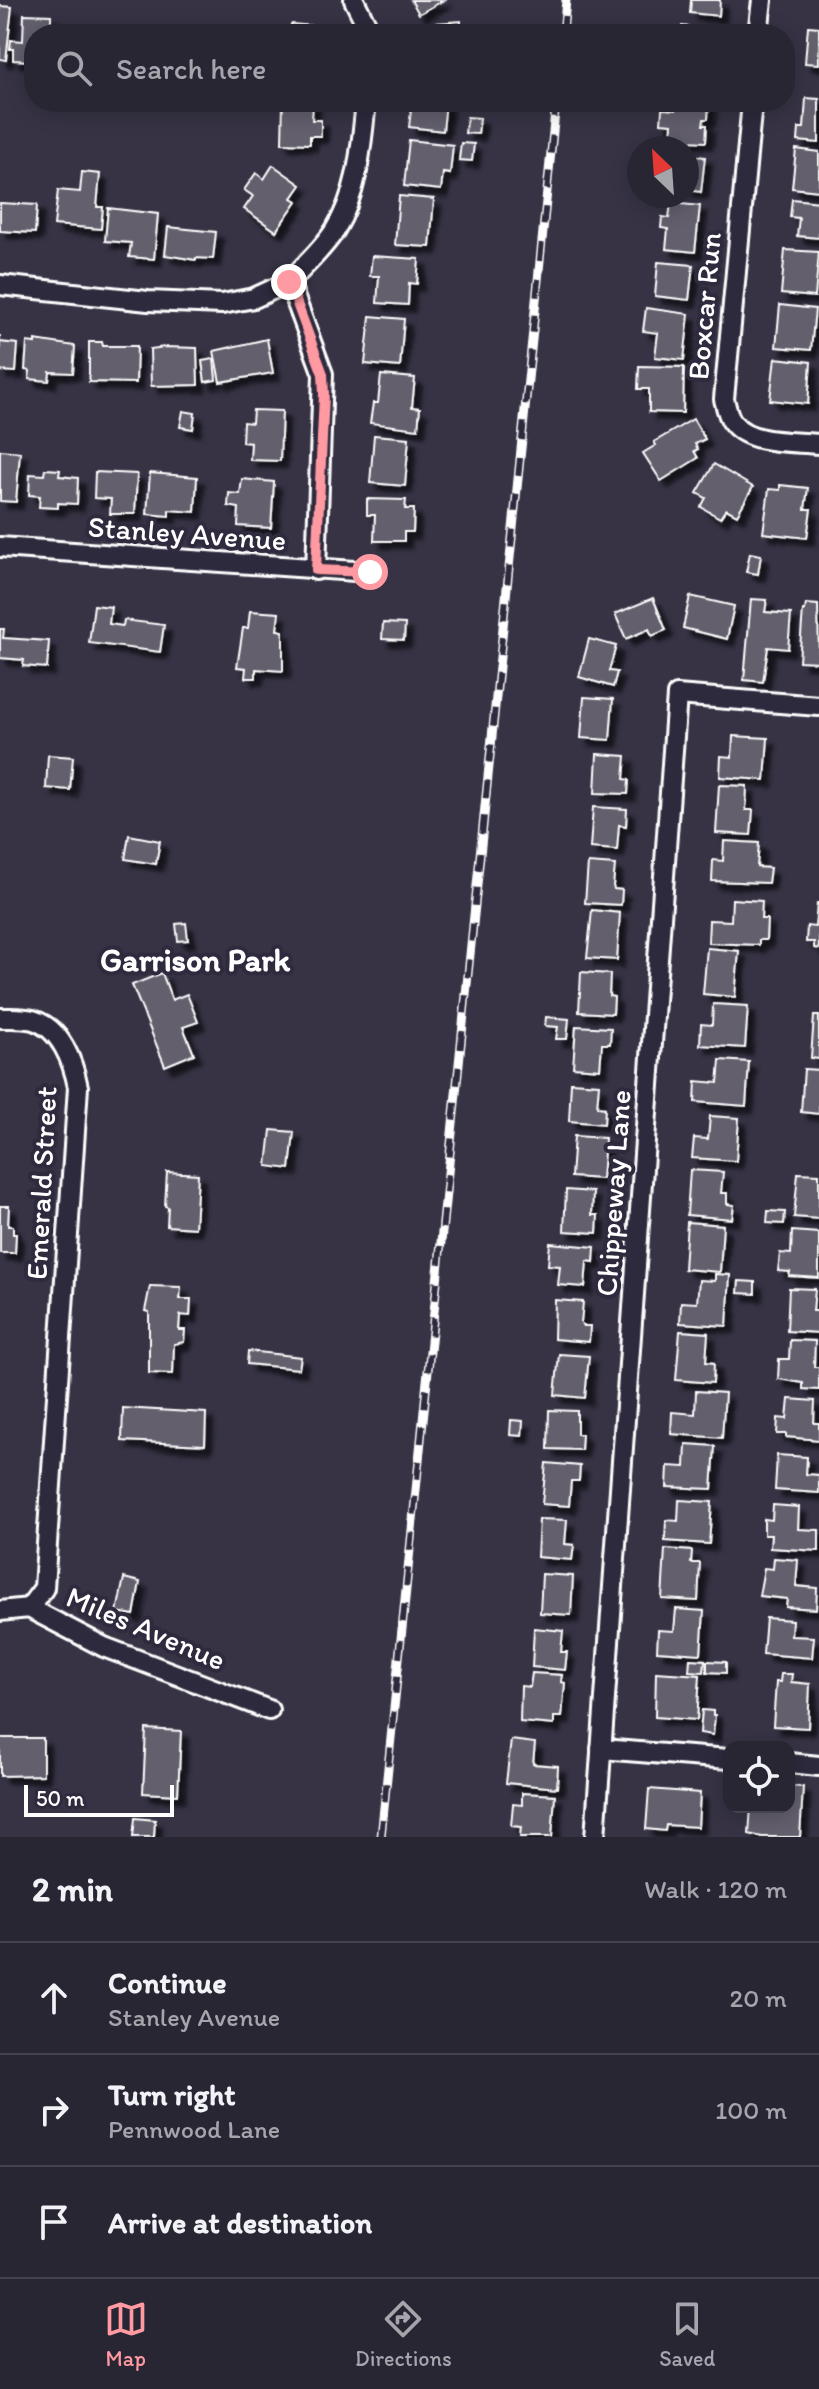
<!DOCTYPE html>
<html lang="en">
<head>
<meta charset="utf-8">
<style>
  :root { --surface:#292634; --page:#312e3c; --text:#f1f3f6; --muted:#a5a5ac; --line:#45434f; --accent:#ff9aa2 }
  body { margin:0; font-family:Itim,sans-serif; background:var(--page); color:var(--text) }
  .controls { position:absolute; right:24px; bottom:24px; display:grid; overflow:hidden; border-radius:16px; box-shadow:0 4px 20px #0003 }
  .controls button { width:72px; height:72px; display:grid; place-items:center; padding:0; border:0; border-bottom:2px solid var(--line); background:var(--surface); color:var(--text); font:40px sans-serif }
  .compass { position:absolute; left:627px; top:136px; width:72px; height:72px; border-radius:50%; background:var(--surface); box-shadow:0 4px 20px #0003; rotate:335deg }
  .scale { position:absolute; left:24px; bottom:20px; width:150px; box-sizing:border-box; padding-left:8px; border:4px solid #fff; border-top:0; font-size:22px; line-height:28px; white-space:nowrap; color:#fff; -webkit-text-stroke:6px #2f2a3d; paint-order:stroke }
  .stop { position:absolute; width:24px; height:24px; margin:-18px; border:6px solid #ff9aa2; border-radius:50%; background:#fff }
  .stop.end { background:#ff9aa2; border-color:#fff; box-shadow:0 2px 8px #0008 }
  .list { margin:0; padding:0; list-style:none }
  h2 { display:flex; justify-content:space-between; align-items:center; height:104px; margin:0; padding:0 32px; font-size:34px }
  h2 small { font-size:26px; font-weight:400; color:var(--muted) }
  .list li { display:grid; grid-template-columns:52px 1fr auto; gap:24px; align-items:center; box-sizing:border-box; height:112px; padding:0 32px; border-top:2px solid var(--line) }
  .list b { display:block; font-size:30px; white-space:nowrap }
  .list p { margin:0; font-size:26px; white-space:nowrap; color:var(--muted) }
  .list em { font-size:26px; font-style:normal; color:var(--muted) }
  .icon { flex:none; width:44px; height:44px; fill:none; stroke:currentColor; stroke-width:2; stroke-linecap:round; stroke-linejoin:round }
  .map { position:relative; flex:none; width:819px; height:1837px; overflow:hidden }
  .search { position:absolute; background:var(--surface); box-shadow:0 4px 20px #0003; left:24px; right:24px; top:24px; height:88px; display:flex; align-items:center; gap:20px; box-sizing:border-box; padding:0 28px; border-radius:32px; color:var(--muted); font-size:30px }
  .sheet { height:440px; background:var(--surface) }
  nav { display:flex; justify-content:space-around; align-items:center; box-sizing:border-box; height:112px; border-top:2px solid var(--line); background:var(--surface); font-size:22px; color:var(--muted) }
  nav a { display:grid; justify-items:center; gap:4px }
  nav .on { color:var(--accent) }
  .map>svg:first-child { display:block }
  .building { fill:#635f6d; stroke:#fff; stroke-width:2; filter:url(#shadow) }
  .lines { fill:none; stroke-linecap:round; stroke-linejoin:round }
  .minor-casing { stroke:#fff; stroke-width:24 }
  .minor { stroke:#2f2a3d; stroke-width:18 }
  .rail-casing { stroke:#fff; stroke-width:9 }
  .rail { stroke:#2f2a3d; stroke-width:6; stroke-dasharray:18; stroke-linecap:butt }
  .route { stroke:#ff9aa2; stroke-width:10 }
  .labels { text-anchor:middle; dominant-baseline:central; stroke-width:8; stroke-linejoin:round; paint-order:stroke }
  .street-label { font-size:30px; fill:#fff; stroke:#2f2a3d }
  .neighbourhood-label { font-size:32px; font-weight:bold; fill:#fff; stroke:#2f2a3d }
</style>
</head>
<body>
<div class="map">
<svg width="819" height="1837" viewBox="0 0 819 1837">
  <defs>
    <filter id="shadow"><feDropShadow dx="7" dy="7" stdDeviation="2" flood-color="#0009"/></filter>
  </defs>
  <rect width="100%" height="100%" fill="#373345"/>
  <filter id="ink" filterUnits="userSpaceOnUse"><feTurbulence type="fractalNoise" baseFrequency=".0125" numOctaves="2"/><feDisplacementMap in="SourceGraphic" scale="16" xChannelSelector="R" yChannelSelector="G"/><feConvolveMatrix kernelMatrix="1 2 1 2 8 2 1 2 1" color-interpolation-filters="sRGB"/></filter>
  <g filter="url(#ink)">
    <!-- building -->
    <g class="building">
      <path d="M411,0H444L419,14Z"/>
      <path d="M691,0H720L719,16L690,13Z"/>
      <path d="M0,6L12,7L6,60L0,59Z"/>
      <path d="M24,14L51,15V27L74,28V34H34V80H29L30,61L13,60V49H10L11,40L23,41Z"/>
      <path d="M461,21V32L470,31V34H422L421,24Z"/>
      <path d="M291,24L327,27L326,34H290Z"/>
      <path d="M682,26L717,30V34H681Z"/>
      <path d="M808,26L819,27V64L805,63Z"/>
      <path d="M806,98L819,99V143L798,141L799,128H804Z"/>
      <path d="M283,102H313L312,120H321V136H310V144L282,143Z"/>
      <path d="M412,102H446L443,131L409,127Z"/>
      <path d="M676,102H709L708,119H704L703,125H707L706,142L671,140L672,124L661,123L662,109L675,110Z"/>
      <path d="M467,117L480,118L478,134L465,133Z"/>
      <path d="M409,140L453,145L450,174L443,173L441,190L404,186Z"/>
      <path d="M461,143L474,144L472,161L459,160Z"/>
      <path d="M796,149L819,152V191L792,188Z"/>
      <path d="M687,155L705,157L701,192L687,190Z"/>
      <path d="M273,165L301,185L292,198L297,201L276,231L244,209L253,196L244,190L256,173L264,179Z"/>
      <path d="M82,172L100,174L97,207H103L101,229L54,225L58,190L80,192Z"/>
      <path d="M399,196L434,199L430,247L395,245Z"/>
      <path d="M792,199L819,202V238L797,236L799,218L790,217Z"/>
      <path d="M0,203L37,205L35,233L0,231Z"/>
      <path d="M671,203L700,206L695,252L666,249L668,229L661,228L662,217L669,218Z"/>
      <path d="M108,208L158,214L154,259L129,257L131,243L105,241Z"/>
      <path d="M168,227L216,232L213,259L196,258V260L165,255Z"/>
      <path d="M785,250L819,252L815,297L781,294Z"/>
      <path d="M372,256L419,259L417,284L409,283L408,305L377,303L379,276H370Z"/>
      <path d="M658,262L693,265L689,300L655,296Z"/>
      <path d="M780,305L815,309L811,350L776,347Z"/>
      <path d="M646,308L689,314L684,360L655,357L658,333L643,331Z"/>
      <path d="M370,316L404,319L400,367L365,364Z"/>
      <path d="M0,335V342L18,344L16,372L0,371Z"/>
      <path d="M267,339L273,373L220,382L214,351Z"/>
      <path d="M35,340L75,346L73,373L50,372L49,381L29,379L30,371L25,370L27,342L35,343Z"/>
      <path d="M89,342H102L103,346H137L136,383L89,382Z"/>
      <path d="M165,347L197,348L198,385L151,386L150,349Z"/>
      <path d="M775,358L811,362L808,404L770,400Z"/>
      <path d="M214,359L216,380L205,382L202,361Z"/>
      <path d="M639,366L684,367L683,413L649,412V389H638Z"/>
      <path d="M381,375L415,378L412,407L420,408L418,429L370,423L373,403H378Z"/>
      <path d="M253,410L282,411L280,461L250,460L251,443L242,442L243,422L252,423Z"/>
      <path d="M183,411L195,413L193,429L180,427Z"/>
      <path d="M693,419L705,439L695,444L698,449L694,451L698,458L661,481L643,453L656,445L654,442Z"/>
      <path d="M374,435L409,438L405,486L370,483Z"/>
      <path d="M0,450L20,452L16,502L0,501Z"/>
      <path d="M714,464L753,487L737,515L726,509L720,518L701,507L706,498L697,493Z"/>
      <path d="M45,469L60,470L59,476L78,478L77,504L58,503V508L39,507L40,496L29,495L30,474L44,475Z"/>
      <path d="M95,472L137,474L135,514H110L111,499L94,498Z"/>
      <path d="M150,473L197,477L195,512L169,510V516L147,514Z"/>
      <path d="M242,479L274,482L271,528L238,526L239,508L228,506L229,493L240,494Z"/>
      <path d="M780,485L808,488L805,509H811L807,538L763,533L769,489L780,490Z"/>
      <path d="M367,499L406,500L405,509H414L413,532H404V541H374L375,515H367Z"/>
      <path d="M750,553L761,555L758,574L746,572Z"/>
      <path d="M690,596L734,606L727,639L683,628Z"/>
      <path d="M653,598L666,630L652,636L649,629L626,639L615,614Z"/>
      <path d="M751,599L767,600L765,612L791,614L788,649L768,647L763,682L744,680Z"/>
      <path d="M806,604L818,605L819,662L799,661L803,610H805Z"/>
      <path d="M94,605L111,607L109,624L123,626L124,620L164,625L160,652L89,643Z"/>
      <path d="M250,611L279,613L277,630L283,631V671L256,669V678H245L246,668L237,667L243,628H248Z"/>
      <path d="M383,623L405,624L404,640L382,639Z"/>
      <path d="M0,629H4L3,638L49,641L47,668L23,666L24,660L0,658Z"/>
      <path d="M589,639L616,646L609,671L617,672L613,687L579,677Z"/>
      <path d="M584,697L613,699L610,740L581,738Z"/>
      <path d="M733,736L768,738L765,780L720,777L721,756L732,757Z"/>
      <path d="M597,754L626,756L624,779L629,780L628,794L595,793Z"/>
      <path d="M48,755L73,757L70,790L46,788Z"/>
      <path d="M719,785L747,786L746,810H753L751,835L716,833Z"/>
      <path d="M593,807L627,809L626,826L619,825L617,850L590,848Z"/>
      <path d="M129,835L160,841L156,864L125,859Z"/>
      <path d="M724,841L759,843L757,867L770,868L768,883L712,881L713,860L723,861Z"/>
      <path d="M588,863L615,865L613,886L614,889L622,890L621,905L585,903Z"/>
      <path d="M732,899L762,901L761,919H767L766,940H759V945L708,943L709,920L731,921Z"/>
      <path d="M817,903H819V949L814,948V942H806L807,926L815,927Z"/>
      <path d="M592,910L620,913L617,960L587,958Z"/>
      <path d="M186,923L188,940L178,941L176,924Z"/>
      <path d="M707,948L739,951L735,997L703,994Z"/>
      <path d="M581,972L610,974L609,996L614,997L613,1014L579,1012Z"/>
      <path d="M162,973L172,1000L187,994L198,1022L183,1027L194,1054L165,1066L132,985Z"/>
      <path d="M713,1004L748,1006L745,1048L700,1045L701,1024L712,1025Z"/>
      <path d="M814,1016H819V1059L811,1058Z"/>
      <path d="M546,1017L569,1019L567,1039H556L558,1027L545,1026Z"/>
      <path d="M576,1026L611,1028L610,1044H602L600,1069L573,1067Z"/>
      <path d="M720,1060L749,1062L746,1106L695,1102L696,1081L718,1083Z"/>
      <path d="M804,1069L819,1070V1114L801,1112Z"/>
      <path d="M571,1082L599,1084L597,1107L605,1108L604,1124L569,1121Z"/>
      <path d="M710,1116L739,1118L736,1161L692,1158L694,1138L708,1139Z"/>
      <path d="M271,1130L294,1132L290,1169L267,1166Z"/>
      <path d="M574,1136L605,1138L602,1179L571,1177Z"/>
      <path d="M690,1170L723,1172L721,1193H727V1204L734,1205L732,1219L687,1215Z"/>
      <path d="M167,1172L198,1174L195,1228L167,1226L168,1207L165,1206Z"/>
      <path d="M798,1173L819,1174V1219L794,1217Z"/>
      <path d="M566,1190L593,1192L592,1215H598L597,1233L564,1231Z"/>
      <path d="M0,1206H9L8,1226H13V1234H16L15,1253H0Z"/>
      <path d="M768,1211L785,1212L784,1224L767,1223Z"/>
      <path d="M687,1222L723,1225L720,1272L684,1269Z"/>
      <path d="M792,1231L819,1233V1278L789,1276L790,1272L778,1271L780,1253L791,1254Z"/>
      <path d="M550,1243L595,1247L594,1262L587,1261L585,1287L558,1285L560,1266L548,1265Z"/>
      <path d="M715,1274L730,1275L727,1326L680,1323L681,1302L697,1303L699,1280L715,1281Z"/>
      <path d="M739,1281L755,1282V1294L738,1293Z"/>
      <path d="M150,1286L181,1287L180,1299H191L190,1316L180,1315L179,1330H185L184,1342L174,1344L173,1374L149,1373V1312L145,1311Z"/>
      <path d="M789,1288L815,1289L813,1311H819V1333L787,1331Z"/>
      <path d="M555,1300L583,1302L581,1323L583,1326H590L589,1342L554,1339Z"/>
      <path d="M680,1331L708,1333L706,1362L714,1363L713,1383L676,1380Z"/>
      <path d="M790,1340L815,1341L814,1367H819V1390L803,1389V1383L778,1379L779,1359H789Z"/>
      <path d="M248,1351L301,1357L299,1369L247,1364Z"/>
      <path d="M559,1354L589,1356L585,1398L555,1395Z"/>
      <path d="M696,1391L725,1393L722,1438L671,1434L672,1412L695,1414Z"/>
      <path d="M789,1399L815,1401L814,1423H819V1440L786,1437V1434H777L778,1418L787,1419Z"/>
      <path d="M123,1408L206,1413L205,1445L122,1441Z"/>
      <path d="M549,1410L577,1411V1434H582L581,1450L548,1449Z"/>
      <path d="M511,1420L523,1421L522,1436L510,1435Z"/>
      <path d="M686,1444L715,1446L712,1489L667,1487L668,1466L685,1467Z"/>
      <path d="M777,1455L807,1457L806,1474L819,1475V1493L775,1490Z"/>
      <path d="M546,1463L580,1466L579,1481H571L569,1506L542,1504Z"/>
      <path d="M679,1500L712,1502L709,1544L665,1541L666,1520L678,1521Z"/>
      <path d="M773,1505L799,1507L798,1529L819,1530V1551L770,1548L771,1535H764V1519L772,1520Z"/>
      <path d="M539,1519L567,1520L565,1544L574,1545L572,1560L537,1557Z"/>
      <path d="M665,1549L692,1551L691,1563H700L698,1601L662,1599Z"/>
      <path d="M774,1558L798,1560L796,1586L817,1588L816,1609L786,1607L787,1599L759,1596L764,1568L773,1569Z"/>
      <path d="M542,1574L573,1576L571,1615L540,1613Z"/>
      <path d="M124,1578L140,1582L134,1615L117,1612Z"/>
      <path d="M676,1609L704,1611L701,1654L657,1651L658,1630L674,1631Z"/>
      <path d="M766,1618L792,1620L791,1636L814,1637L812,1658L763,1654Z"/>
      <path d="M534,1628L563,1631L561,1652H567L565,1670L532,1667Z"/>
      <path d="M690,1659L705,1660L704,1672L689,1671Z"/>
      <path d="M707,1661L726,1662V1673L707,1672Z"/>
      <path d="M656,1672L700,1675L697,1720L655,1717Z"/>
      <path d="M532,1673L562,1675L561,1682L565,1683L562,1717H554V1725L520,1722L521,1686L530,1687Z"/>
      <path d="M781,1674H792L791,1682L810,1684L808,1728L773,1726L776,1682H780Z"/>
      <path d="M702,1710L713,1711V1715H715L713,1735L700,1733Z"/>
      <path d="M146,1729L181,1731L178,1795L143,1793Z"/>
      <path d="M0,1738H43V1775L0,1776Z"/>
      <path d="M511,1740L535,1743L533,1764L558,1766L557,1788L506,1783Z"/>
      <path d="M789,1786L803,1787L800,1837H762L749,1834L751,1807H789Z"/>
      <path d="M649,1789L700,1793L698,1827L666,1825L665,1831L646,1829Z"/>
      <path d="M522,1793L555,1795L552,1837H520L521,1827L511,1826L513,1804L522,1805Z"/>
      <path d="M135,1818L155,1820L154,1837H133Z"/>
    </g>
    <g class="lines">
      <!-- minor casing -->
      <g class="minor-casing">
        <g id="minor">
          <path d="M354,0L371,34"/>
          <path d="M758,34L762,0"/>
          <path d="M752,102L724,399C726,407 728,417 733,423C750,445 794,441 819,444"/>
          <path d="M0,285L148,301L222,304L254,298L289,282"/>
          <path d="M0,547L370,572"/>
          <path d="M316,570L323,374L289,282C305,265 323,249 335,230C359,191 361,146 366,102"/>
          <path d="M0,1018C10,1018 23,1017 33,1020C61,1028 73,1062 78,1087L44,1588L29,1608"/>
          <path d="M0,1611L29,1608L104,1647L269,1710"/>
          <path d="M601,1749L729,1759"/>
          <path d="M789,1763L819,1766"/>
          <path d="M595,1837L677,695L819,706"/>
        </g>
      </g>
      <!-- minor -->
      <use href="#minor" class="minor"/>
      <!-- rail casing -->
      <g class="rail-casing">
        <g id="rail">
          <path d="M563,34L566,0"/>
          <path d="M381,1837L556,102"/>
        </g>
      </g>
      <!-- rail -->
      <use href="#rail" class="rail"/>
    </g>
  </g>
  <g class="lines" filter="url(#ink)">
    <!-- route -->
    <path class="route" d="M289,282L323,374L324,394L316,570L370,572"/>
  </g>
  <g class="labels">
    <!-- street labels -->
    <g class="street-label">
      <text transform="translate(704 306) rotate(-85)">Boxcar Run</text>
      <text transform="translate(187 533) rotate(4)">Stanley Avenue</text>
      <text transform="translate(41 1183) rotate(-87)">Emerald Street</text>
      <text transform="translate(613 1193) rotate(-86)">Chippeway Lane</text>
      <text transform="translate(146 1628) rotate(23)">Miles Avenue</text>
    </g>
    <!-- neighbourhood labels -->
    <g class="neighbourhood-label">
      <text x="195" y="960">Garrison Park</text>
    </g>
  </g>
</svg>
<div class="controls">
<button><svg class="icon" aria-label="locate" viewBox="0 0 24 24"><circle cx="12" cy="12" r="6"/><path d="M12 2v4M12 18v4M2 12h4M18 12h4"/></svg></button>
</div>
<svg class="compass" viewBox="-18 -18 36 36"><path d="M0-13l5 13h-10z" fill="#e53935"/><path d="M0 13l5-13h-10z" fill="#a5a5ac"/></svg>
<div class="scale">50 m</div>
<div class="stop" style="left:370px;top:572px"></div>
<div class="stop end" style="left:289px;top:282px"></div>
<div class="search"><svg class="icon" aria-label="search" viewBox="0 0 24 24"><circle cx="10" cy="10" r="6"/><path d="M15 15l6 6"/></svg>Search here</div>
</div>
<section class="sheet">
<h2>2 min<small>Walk · 120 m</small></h2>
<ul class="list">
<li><svg class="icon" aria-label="ahead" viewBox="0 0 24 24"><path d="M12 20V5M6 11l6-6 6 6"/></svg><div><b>Continue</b><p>Stanley Avenue</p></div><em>20 m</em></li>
<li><svg class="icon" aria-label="right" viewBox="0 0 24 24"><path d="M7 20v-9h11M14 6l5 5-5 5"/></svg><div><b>Turn right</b><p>Pennwood Lane</p></div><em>100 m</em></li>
<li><svg class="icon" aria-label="arrive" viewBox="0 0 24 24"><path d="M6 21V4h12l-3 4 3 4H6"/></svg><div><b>Arrive at destination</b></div></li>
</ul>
</section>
<nav>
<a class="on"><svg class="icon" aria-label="map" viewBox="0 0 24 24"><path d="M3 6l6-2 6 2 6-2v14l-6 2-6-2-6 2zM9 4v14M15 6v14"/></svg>Map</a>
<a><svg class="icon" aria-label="directions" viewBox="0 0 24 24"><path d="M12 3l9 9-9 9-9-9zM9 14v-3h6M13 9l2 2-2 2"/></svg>Directions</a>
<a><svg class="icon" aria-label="saved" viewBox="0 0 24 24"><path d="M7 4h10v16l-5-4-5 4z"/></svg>Saved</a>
</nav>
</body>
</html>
